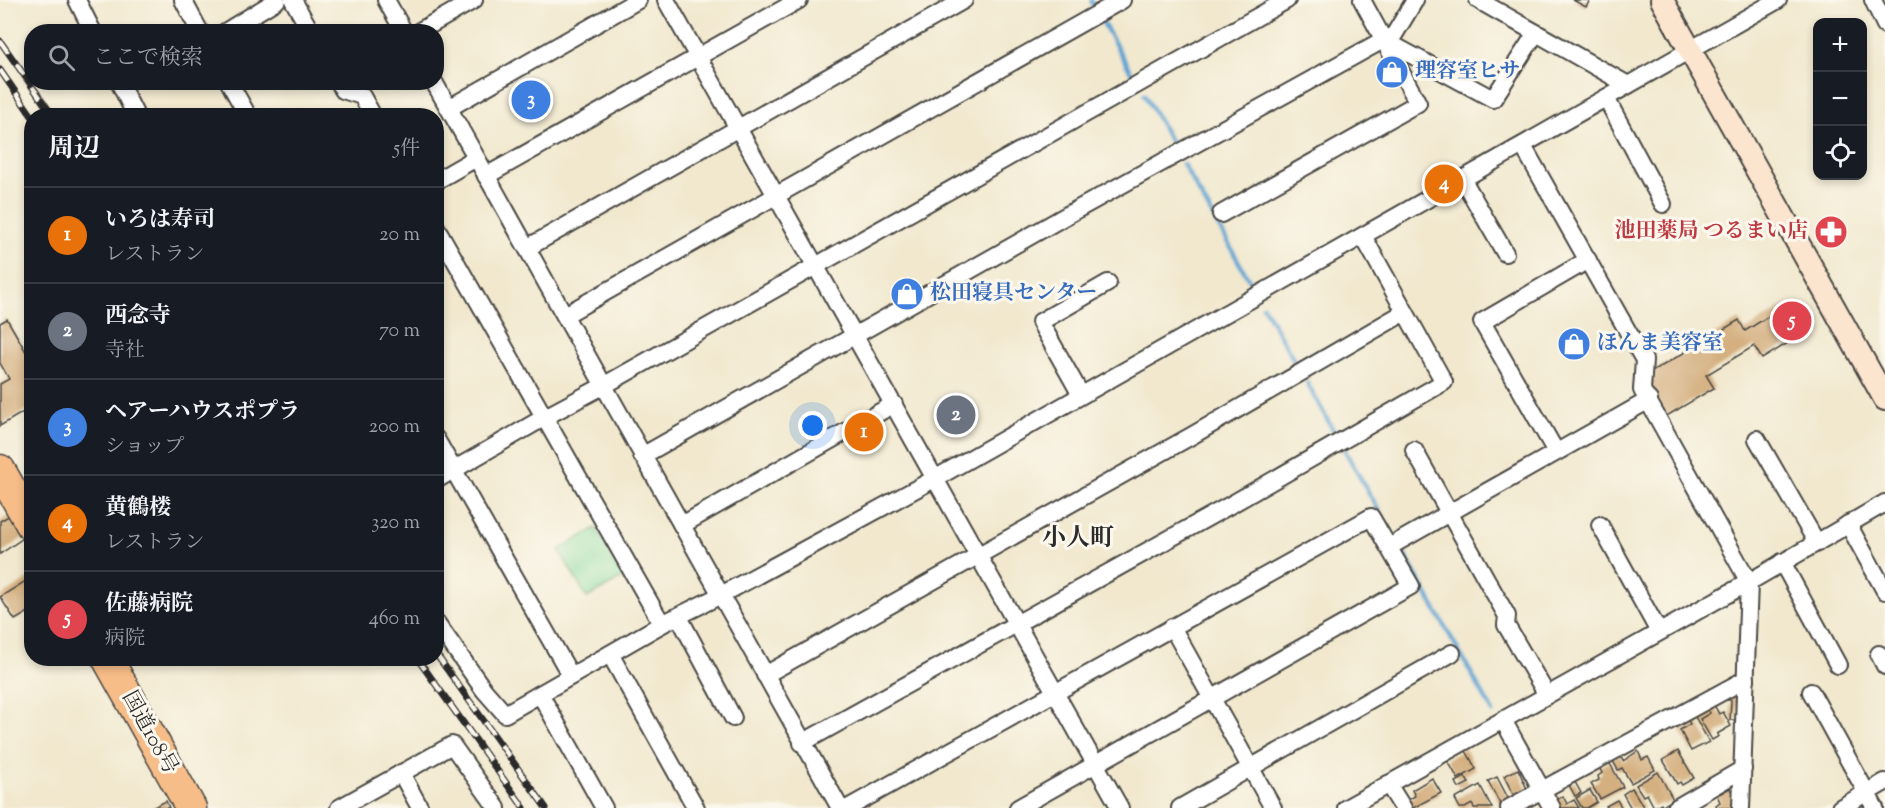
<!DOCTYPE html>
<html lang="ja">
<head>
<meta charset="utf-8">
<style>
  :root { --surface:#171b24; --page:#20242c; --text:#f1f3f6; --muted:#9ea1a6; --line:#363941; --accent:#d1495b }
  body { margin:0; font-family:"Sorts Mill Goudy","Noto Serif JP",serif; background:var(--page); color:var(--text) }
  .controls { position:absolute; right:18px; top:18px; display:grid; overflow:hidden; border-radius:12px; box-shadow:0 3px 9px #0003 }
  .controls button { width:54px; height:54px; display:grid; place-items:center; padding:0; border:0; border-bottom:2px solid var(--line); background:var(--surface); color:var(--text); font:30px sans-serif }
  .you { position:absolute; left:813px; top:426px; width:21px; height:21px; margin:-15px; border:4px solid #fff; border-radius:50%; background:#1a73e8; box-shadow:0 0 0 9px #1a73e833 }
  .badge { display:grid; place-items:center; width:39px; height:39px; border-radius:50%; background:var(--accent); color:#fff; font-size:20px; font-weight:700 }
  .pin { position:absolute; translate:-50% -50%; border:3px solid #fff; box-shadow:0 2px 6px #0006 }
  .list { margin:0; padding:0; list-style:none }
  h2 { display:flex; justify-content:space-between; align-items:center; height:78px; margin:0; padding:0 24px; font-size:26px }
  h2 small { font-size:20px; font-weight:400; color:var(--muted) }
  .list li { display:grid; grid-template-columns:39px 1fr auto; gap:18px; align-items:center; box-sizing:border-box; height:96px; padding:0 24px; border-top:2px solid var(--line) }
  .list b { display:block; font-size:22px; white-space:nowrap }
  .list p { margin:0; font-size:20px; white-space:nowrap; color:var(--muted) }
  .list em { font-size:20px; font-style:normal; color:var(--muted) }
  .icon { flex:none; width:33px; height:33px; fill:none; stroke:currentColor; stroke-width:2; stroke-linecap:round; stroke-linejoin:round }
  .map { position:relative; flex:none; width:1885px; height:808px; overflow:hidden }
  .search { position:absolute; background:var(--surface); box-shadow:0 3px 9px #0003; left:24px; top:24px; width:420px; height:66px; display:flex; align-items:center; gap:15px; box-sizing:border-box; padding:0 21px; border-radius:24px; color:var(--muted); font-size:22px }
  .panel { position:absolute; background:var(--surface); box-shadow:0 3px 9px #0003; left:24px; top:108px; width:420px; height:558px; border-radius:24px }
  .map>svg:first-child { display:block }
  .green { fill:#87d99a; stroke:#598262; stroke-width:1.5 }
  .lines { fill:none; stroke-linecap:round; stroke-linejoin:round }
  .stream { stroke:#5ca2d2; stroke-width:4.5 }
  .building { fill:#d4af7f }
  .street-casing { stroke:#494743; stroke-width:20 }
  .secondary-casing { stroke:#494743; stroke-width:26 }
  .highway-casing { stroke:#494743; stroke-width:33 }
  .street { stroke:#fff; stroke-width:16 }
  .secondary { stroke:#fce5cf; stroke-width:22 }
  .highway { stroke:#f7bd88; stroke-width:30 }
  .rail-casing { stroke:#2b2b2b; stroke-width:7 }
  .rail { stroke:#fbf7ec; stroke-width:4.5; stroke-dasharray:14; stroke-linecap:butt }
  .labels { text-anchor:middle; dominant-baseline:central; stroke-width:6; stroke-linejoin:round; paint-order:stroke }
  .shop-label { font-size:21px; font-weight:bold; fill:#366cbe; stroke:#fbf7ec; text-anchor:start }
  .health-label { font-size:21px; font-weight:bold; fill:#be3a42; stroke:#fbf7ec; text-anchor:end }
  .street-label { font-size:21px; fill:#2b2b2b; stroke:#fbf7ec }
  .quarter-label { font-size:24px; font-weight:bold; fill:#2b2b2b; stroke:#fbf7ec }
</style>
</head>
<body>
<div class="map">
<svg width="1885" height="808" viewBox="0 0 1885 808">
  <rect width="100%" height="100%" fill="#fbf7ec"/>
  <filter id="ink" filterUnits="userSpaceOnUse"><feTurbulence type="fractalNoise" baseFrequency=".0167" numOctaves="2"/><feDisplacementMap in="SourceGraphic" scale="12" xChannelSelector="R" yChannelSelector="G"/><feConvolveMatrix kernelMatrix="1 2 1 2 8 2 1 2 1" color-interpolation-filters="sRGB"/></filter>
  <filter id="wash" filterUnits="userSpaceOnUse"><feTurbulence type="fractalNoise" baseFrequency=".008" numOctaves="4" result="noise"/><feDisplacementMap in="SourceGraphic" scale="24" xChannelSelector="R" yChannelSelector="G"/><feGaussianBlur stdDeviation="1.35" result="paint"/><feColorMatrix in="noise" values="0 0 0 0 0 0 0 0 0 0 0 0 0 0 0 0 0 1.4 0 .05"/><feComposite in="paint" operator="in"/></filter>
  <g filter="url(#wash)">
    <rect width="100%" height="100%" fill="#f1e8ce"/>
    <!-- green -->
    <path class="green" d="M596,528L624,577L587,598L559,550Z"/>
    <g class="lines">
      <!-- stream -->
      <g class="stream">
        <path d="M1091,0L1094,7"/>
        <path d="M1102,21L1132,74"/>
        <path d="M1144,94L1172,144"/>
        <path d="M1183,164L1252,285"/>
        <path d="M1263,306L1295,362"/>
        <path d="M1307,383L1336,435"/>
        <path d="M1344,449L1391,532"/>
        <path d="M1403,552L1493,712"/>
      </g>
    </g>
    <g id="blocks">
      <!-- building -->
      <g class="building">
        <path d="M1573,0H1590L1586,7Z"/>
        <path d="M1787,305L1804,333L1762,359L1754,346L1706,375L1714,388L1665,417L1647,387L1650,373L1739,320L1745,331Z"/>
        <path d="M7,319L32,362V407L0,426V384L9,379L0,363V323Z"/>
        <path d="M12,514L26,536L0,554V521Z"/>
        <path d="M32,577V610L15,620L0,597Z"/>
        <path d="M1739,691L1737,720H1730L1731,700H1726V696Z"/>
        <path d="M1713,703L1719,714L1723,712L1731,726L1717,734L1719,736L1712,740L1700,719L1710,713L1706,707Z"/>
        <path d="M1694,715L1709,742L1691,751L1680,730L1690,724L1687,718Z"/>
        <path d="M1465,749L1476,769L1458,779L1447,759Z"/>
        <path d="M1638,751L1642,760L1648,757L1655,770L1631,783L1622,768L1618,770L1612,759L1620,755L1623,761Z"/>
        <path d="M1678,751L1694,778L1682,785L1680,782L1677,784L1663,760Z"/>
        <path d="M1609,762L1623,787L1600,799L1591,784L1599,780L1598,776L1602,773L1599,767Z"/>
        <path d="M1518,769L1527,789L1514,796L1504,776Z"/>
        <path d="M1658,772L1674,801L1662,805L1661,803L1654,807L1647,794L1643,796L1636,785Z"/>
        <path d="M1465,777L1469,783L1459,788L1456,782Z"/>
        <path d="M1497,777L1509,800L1500,804L1488,781Z"/>
        <path d="M1432,778L1441,793L1413,808L1408,800L1415,796L1412,790Z"/>
        <path d="M1575,782L1581,793L1575,796L1569,785Z"/>
        <path d="M1480,785L1492,808H1474L1472,804L1465,808H1460L1455,799Z"/>
        <path d="M1632,788L1644,808H1631L1623,794Z"/>
        <path d="M1730,788L1736,796L1731,808H1717L1716,805L1720,802L1717,795Z"/>
        <path d="M1590,790L1597,802L1587,808H1582L1576,798Z"/>
        <path d="M1563,796L1567,804L1574,800L1579,808H1561L1557,800Z"/>
        <path d="M1617,800L1622,808H1608L1606,806Z"/>
        <path d="M166,801L169,808H152Z"/>
      </g>
    </g>
  </g>
  <g filter="url(#ink)">
    <use href="#blocks" fill-opacity="0" stroke="#494743" stroke-width="1.5"/>
    <g class="lines">
      <!-- street casing -->
      <g class="street-casing">
        <g id="street">
          <path d="M77,0L93,32"/>
          <path d="M183,0L200,32"/>
          <path d="M293,0L311,32"/>
          <path d="M386,0L404,32"/>
          <path d="M666,0L1120,808"/>
          <path d="M1478,0L1628,85"/>
          <path d="M1873,0L1885,25"/>
          <path d="M225,32L277,0"/>
          <path d="M418,32L474,0"/>
          <path d="M1384,40L1493,99L1536,33"/>
          <path d="M119,82L136,116"/>
          <path d="M229,82L248,116"/>
          <path d="M339,82L343,90L362,96L373,116"/>
          <path d="M434,82L840,808"/>
          <path d="M1606,98L1663,204"/>
          <path d="M449,108L638,0"/>
          <path d="M1523,146L1644,360L1642,390L1749,582L1741,808"/>
          <path d="M486,176L799,0"/>
          <path d="M1463,180L1505,253"/>
          <path d="M436,181L476,158"/>
          <path d="M1221,214L1418,103L1362,0"/>
          <path d="M436,227L662,624"/>
          <path d="M527,248L964,0"/>
          <path d="M565,315L1122,0"/>
          <path d="M1081,395L1040,322L1108,283"/>
          <path d="M436,439L571,676"/>
          <path d="M1757,439L1817,543"/>
          <path d="M1414,450L1507,616L1506,625L1547,695"/>
          <path d="M1556,452L1482,322L1588,260"/>
          <path d="M642,456L1069,214L1383,40L1394,35L1415,0"/>
          <path d="M436,480L545,417L603,386L1287,0"/>
          <path d="M1848,524L1885,591"/>
          <path d="M682,525L894,404"/>
          <path d="M1600,525L1659,632"/>
          <path d="M1389,547L1649,400"/>
          <path d="M1782,562L1838,665"/>
          <path d="M679,617L733,718"/>
          <path d="M436,622L484,690L505,714L662,624L721,595L936,478L1778,0"/>
          <path d="M1172,627L1273,808"/>
          <path d="M610,654L696,808"/>
          <path d="M1879,654L1885,666"/>
          <path d="M765,675L1193,435L1405,312"/>
          <path d="M1811,692L1875,808"/>
          <path d="M540,694L604,808"/>
          <path d="M1503,720L1552,808"/>
          <path d="M802,743L1232,504L1444,382L1363,236"/>
          <path d="M401,773L420,808"/>
          <path d="M1388,784L1403,808"/>
          <path d="M339,808L452,745L497,808"/>
          <path d="M848,808L1371,517L1411,586L1018,808"/>
          <path d="M1180,808L1452,653"/>
          <path d="M1346,808L1749,582L1885,503"/>
          <path d="M1509,808L1746,679"/>
          <path d="M1676,808L1743,769"/>
          <path d="M1840,808L1885,782"/>
        </g>
      </g>
      <!-- secondary casing -->
      <g class="secondary-casing">
        <path id="secondary" d="M1662,0L1885,399"/>
      </g>
      <!-- highway casing -->
      <g class="highway-casing">
        <g id="highway">
          <path d="M0,470L32,526"/>
          <path d="M107,658L191,808"/>
        </g>
      </g>
      <!-- street -->
      <use href="#street" class="street"/>
      <!-- secondary -->
      <use href="#secondary" class="secondary"/>
      <!-- highway -->
      <use href="#highway" class="highway"/>
      <!-- rail casing -->
      <g class="rail-casing">
        <g id="rail">
          <path d="M0,41L53,116"/>
          <path d="M0,70L32,116"/>
          <path d="M436,654L546,808"/>
          <path d="M417,658L524,808"/>
        </g>
      </g>
      <!-- rail -->
      <use href="#rail" class="rail"/>
    </g>
  </g>
  <!-- icons -->
  <defs>
    <g id="shop-disc" transform="scale(1.725)"><circle r="9.5" fill="#3f7fe0" stroke="#fbf7ec"/><path d="M-5-2.5h2.3a2.7 3.5 0 0 1 5.4 0H5L5.5 6h-11ZM-1.5-2.5h3a1.5 2.3 0 0 0-3 0Z" fill="#fff"/></g>
    <g id="pharmacy-disc" transform="scale(1.725)"><circle r="9.5" fill="#e0444e" stroke="#fbf7ec"/><path d="M-2-6h4v4h4v4h-4v4h-4v-4h-4v-4h4Z" fill="#fff"/></g>
  </defs>
  <g fill-rule="evenodd">
    <use href="#shop-disc" x="1392" y="72"/>
    <use href="#pharmacy-disc" x="1831" y="232"/>
    <use href="#shop-disc" x="907" y="294"/>
    <use href="#shop-disc" x="1574" y="344"/>
  </g>
  <g class="labels">
    <!-- shop labels -->
    <g class="shop-label">
      <text x="1415" y="72">理容室ヒサ</text>
      <text x="930" y="294">松田寝具センター</text>
      <text x="1597" y="344">ほんま美容室</text>
    </g>
    <!-- health labels -->
    <g class="health-label">
      <text x="1808" y="232">池田薬局 つるまい店</text>
    </g>
    <!-- street labels -->
    <g class="street-label">
      <text transform="translate(149 733) rotate(61)">国道108号</text>
    </g>
    <!-- quarter labels -->
    <g class="quarter-label">
      <text x="1078" y="539">小人町</text>
    </g>
  </g>
</svg>
<div class="controls">
<button>+</button>
<button>−</button>
<button><svg class="icon" aria-label="locate" viewBox="0 0 24 24"><circle cx="12" cy="12" r="6"/><path d="M12 2v4M12 18v4M2 12h4M18 12h4"/></svg></button>
</div>
<div class="you"></div>
<div class="pin badge" style="left:864px;top:432px;background:#e8710a">1</div>
<div class="pin badge" style="left:956px;top:415px;background:#6b7280">2</div>
<div class="pin badge" style="left:531px;top:100px;background:#3f7fe0">3</div>
<div class="pin badge" style="left:1444px;top:184px;background:#e8710a">4</div>
<div class="pin badge" style="left:1792px;top:321px;background:#e0444e">5</div>
<div class="search"><svg class="icon" aria-label="search" viewBox="0 0 24 24"><circle cx="10" cy="10" r="6"/><path d="M15 15l6 6"/></svg>ここで検索</div>
<section class="panel">
<h2>周辺<small>5件</small></h2>
<ul class="list">
<li><span class="badge" style="background:#e8710a">1</span><div><b>いろは寿司</b><p>レストラン</p></div><em>20 m</em></li>
<li><span class="badge" style="background:#6b7280">2</span><div><b>西念寺</b><p>寺社</p></div><em>70 m</em></li>
<li><span class="badge" style="background:#3f7fe0">3</span><div><b>ヘアーハウスポプラ</b><p>ショップ</p></div><em>200 m</em></li>
<li><span class="badge" style="background:#e8710a">4</span><div><b>黄鶴楼</b><p>レストラン</p></div><em>320 m</em></li>
<li><span class="badge" style="background:#e0444e">5</span><div><b>佐藤病院</b><p>病院</p></div><em>460 m</em></li>
</ul>
</section>
</div>
</body>
</html>
